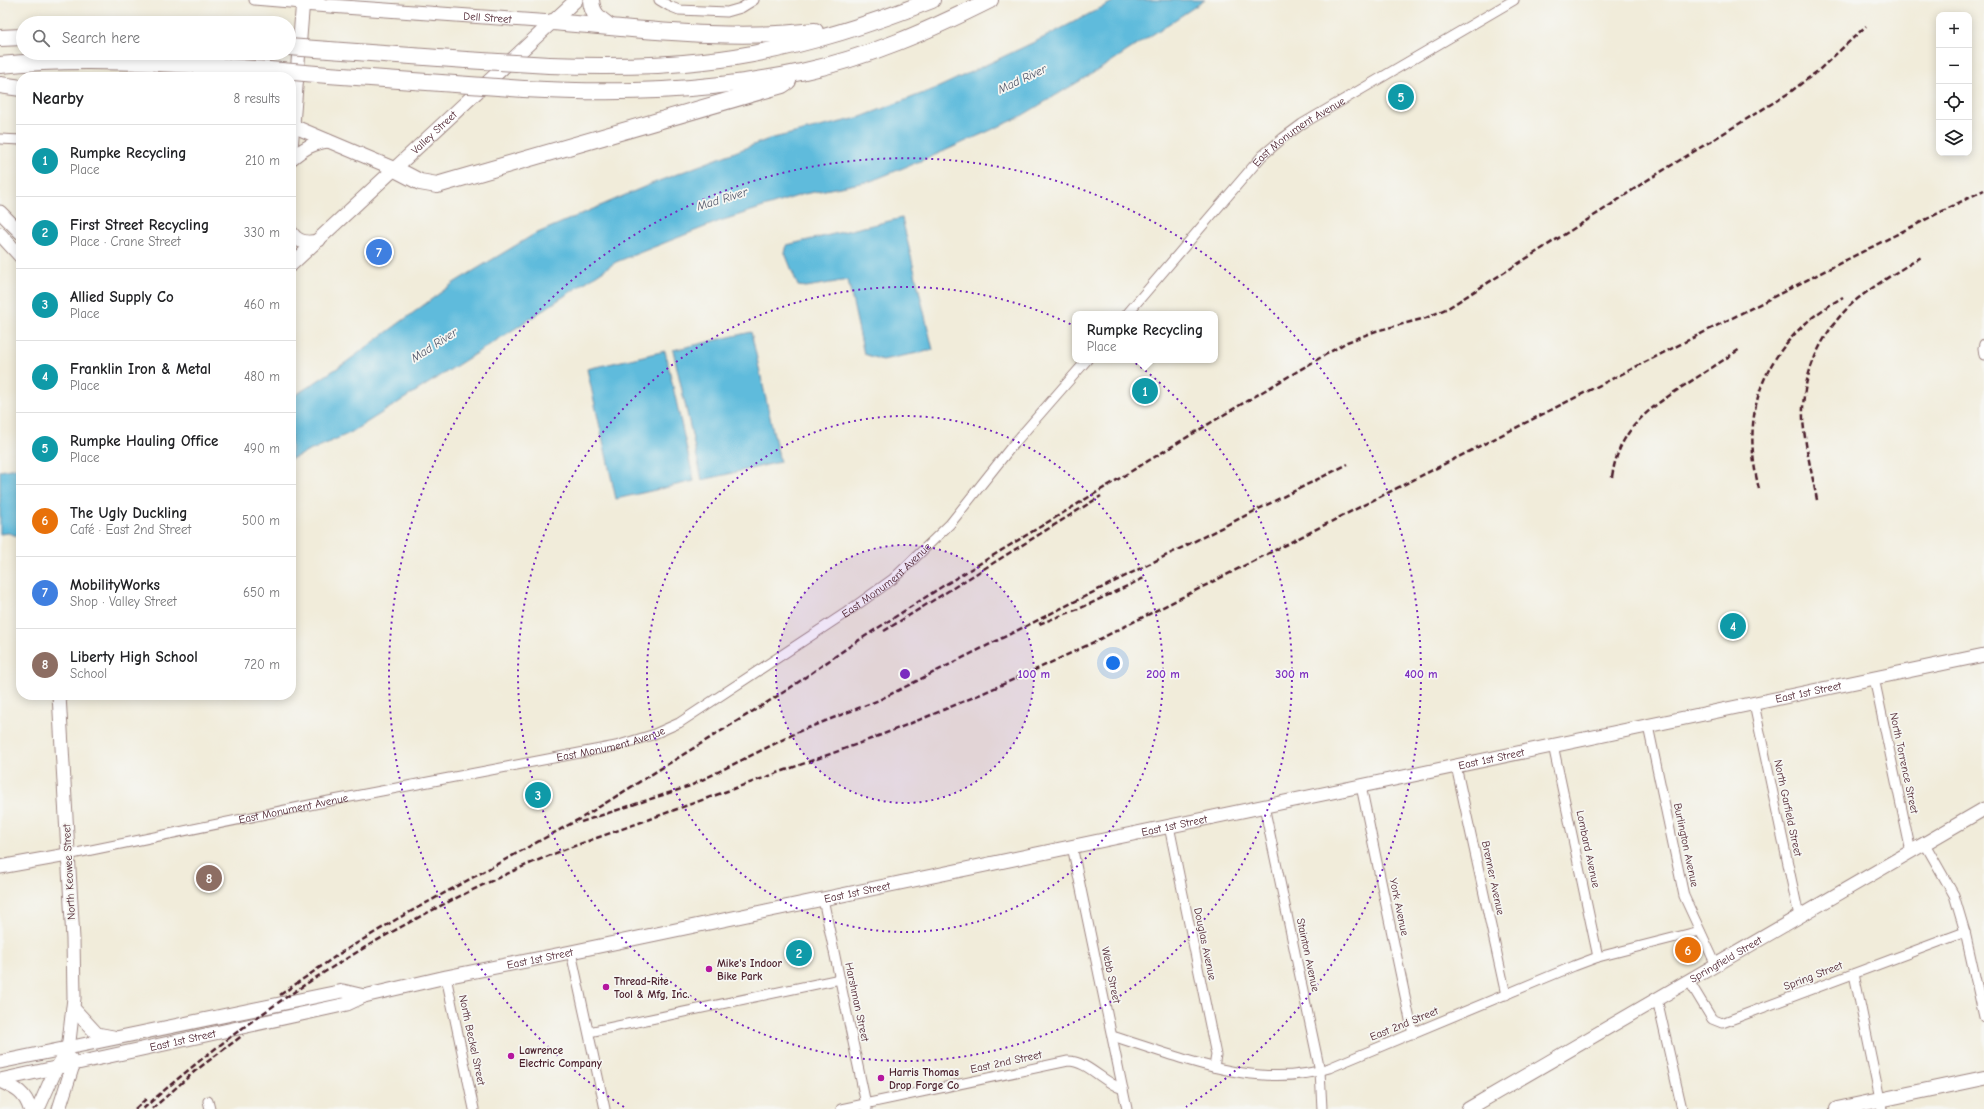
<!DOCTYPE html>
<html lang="en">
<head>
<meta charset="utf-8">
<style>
  :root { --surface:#fff; --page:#f2f2f2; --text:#202124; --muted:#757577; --line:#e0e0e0; --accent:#b5179e }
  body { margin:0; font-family:"Comic Neue",sans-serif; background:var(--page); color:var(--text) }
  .controls { position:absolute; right:12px; top:12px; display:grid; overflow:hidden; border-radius:8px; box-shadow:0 2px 10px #0003 }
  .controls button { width:36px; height:36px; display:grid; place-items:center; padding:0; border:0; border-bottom:1px solid var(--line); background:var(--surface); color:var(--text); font:20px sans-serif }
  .you { position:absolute; left:1113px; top:663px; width:14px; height:14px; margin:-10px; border:3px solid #fff; border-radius:50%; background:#1a73e8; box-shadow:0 0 0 6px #1a73e833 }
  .badge { display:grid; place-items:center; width:26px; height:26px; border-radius:50%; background:var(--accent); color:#fff; font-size:13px; font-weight:700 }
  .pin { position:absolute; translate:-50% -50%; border:2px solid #fff; box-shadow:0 1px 4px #0006 }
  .popup { position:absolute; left:1072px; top:311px; width:146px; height:52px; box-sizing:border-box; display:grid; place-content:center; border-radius:8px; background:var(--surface); filter:drop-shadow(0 1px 3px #0005); font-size:13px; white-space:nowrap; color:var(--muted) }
  .popup b { font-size:15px; color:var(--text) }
  .popup::after { content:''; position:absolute; left:50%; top:100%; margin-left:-8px; border:8px solid transparent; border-top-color:var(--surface) }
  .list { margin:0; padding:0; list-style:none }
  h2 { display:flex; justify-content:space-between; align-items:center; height:52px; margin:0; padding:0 16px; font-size:17px }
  h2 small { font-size:13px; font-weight:400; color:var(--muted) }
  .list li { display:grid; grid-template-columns:26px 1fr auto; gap:12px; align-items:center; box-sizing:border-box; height:72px; padding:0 16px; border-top:1px solid var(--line) }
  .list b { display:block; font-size:15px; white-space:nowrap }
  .list p { margin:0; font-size:13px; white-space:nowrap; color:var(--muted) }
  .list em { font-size:13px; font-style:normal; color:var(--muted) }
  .icon { flex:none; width:22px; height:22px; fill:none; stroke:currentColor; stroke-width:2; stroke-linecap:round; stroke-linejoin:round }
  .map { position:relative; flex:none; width:1984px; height:1109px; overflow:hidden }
  .search { position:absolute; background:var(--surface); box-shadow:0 2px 10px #0003; left:16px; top:16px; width:280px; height:44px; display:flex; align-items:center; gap:10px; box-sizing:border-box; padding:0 14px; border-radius:22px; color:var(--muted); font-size:15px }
  .panel { position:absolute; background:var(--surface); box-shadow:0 2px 10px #0003; left:16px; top:72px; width:280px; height:628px; border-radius:16px }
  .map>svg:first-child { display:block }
  .water { fill:#5ebbdc; stroke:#546d84 }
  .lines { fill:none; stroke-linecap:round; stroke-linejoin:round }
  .street-casing { stroke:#9e8682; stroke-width:11 }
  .secondary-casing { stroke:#9e8682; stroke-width:15 }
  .primary-casing { stroke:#9e8682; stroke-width:16 }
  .highway-casing { stroke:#9e8682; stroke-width:18 }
  .street { stroke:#fff; stroke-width:9 }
  .secondary { stroke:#fff; stroke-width:13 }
  .primary { stroke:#fff; stroke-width:14 }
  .highway { stroke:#fff; stroke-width:16 }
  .rail { stroke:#4a1f2b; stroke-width:2.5; stroke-dasharray:6 3; stroke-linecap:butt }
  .highway-bridge-casing { stroke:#9e8682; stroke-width:18; stroke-linecap:butt }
  .highway-bridge { stroke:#fff; stroke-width:16 }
  .ring { fill:none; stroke:#7b2cbf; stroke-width:2; stroke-dasharray:2 4 }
  .poi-dot { fill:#b5179e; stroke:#f6f6f2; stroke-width:1.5 }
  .labels { text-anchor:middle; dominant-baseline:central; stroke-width:3.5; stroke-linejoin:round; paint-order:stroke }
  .street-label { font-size:11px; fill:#4a1f2b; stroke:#f6f6f2 }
  .poi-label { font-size:11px; font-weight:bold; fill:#4a1f2b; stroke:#f6f6f2; text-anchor:start }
  .water-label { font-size:12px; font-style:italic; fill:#515669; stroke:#f6f6f2 }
  .centre { fill:#7b2cbf; stroke:#f6f6f2; stroke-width:2 }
  .ring-label { font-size:12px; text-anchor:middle; font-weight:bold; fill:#7b2cbf; stroke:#f6f6f2; stroke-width:3.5; stroke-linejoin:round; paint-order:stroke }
</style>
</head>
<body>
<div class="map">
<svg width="1984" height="1109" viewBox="0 0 1984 1109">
  <rect width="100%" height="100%" fill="#f6f6f2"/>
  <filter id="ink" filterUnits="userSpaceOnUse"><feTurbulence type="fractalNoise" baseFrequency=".025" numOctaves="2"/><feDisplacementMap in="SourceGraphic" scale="8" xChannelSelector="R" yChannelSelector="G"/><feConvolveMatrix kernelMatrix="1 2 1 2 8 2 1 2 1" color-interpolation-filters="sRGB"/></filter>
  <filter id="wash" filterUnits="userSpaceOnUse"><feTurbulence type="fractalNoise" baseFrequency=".012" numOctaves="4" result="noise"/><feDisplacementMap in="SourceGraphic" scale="16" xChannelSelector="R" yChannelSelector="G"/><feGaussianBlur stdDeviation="0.9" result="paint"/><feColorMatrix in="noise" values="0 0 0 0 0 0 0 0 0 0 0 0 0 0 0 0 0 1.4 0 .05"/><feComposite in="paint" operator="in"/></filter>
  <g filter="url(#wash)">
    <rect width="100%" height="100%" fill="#f1ecda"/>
    <!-- water -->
    <g class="water">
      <path d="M1116,0H1205L1103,67L1018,118L935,155L871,181L804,194L720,221L616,262L516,328L350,433L291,459V398L345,363L455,282L533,235L651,184L769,139L858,118L937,88L1045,37Z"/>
      <path d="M902,218L933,350L882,360L864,354L848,280L806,287L798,286L785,253L787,245Z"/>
      <path d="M751,332L780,462L702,480L673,350Z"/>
      <path d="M665,351L694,481L616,499L587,369Z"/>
      <path d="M21,467V537L8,533L0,534V471Z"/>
    </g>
  </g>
  <g filter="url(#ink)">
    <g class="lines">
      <!-- street casing -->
      <g class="street-casing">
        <g id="street">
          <path d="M254,0L302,4"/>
          <path d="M659,0L669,6L679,10L727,12L741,8L754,0"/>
          <path d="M0,139L21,140"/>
          <path id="s1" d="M1127,314L1262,156L1283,138L1302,124L1514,0"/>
          <path d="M1984,344L1983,348L1984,355"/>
          <path d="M1874,678L1911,852"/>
          <path d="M1754,704L1799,916"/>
          <path d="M1648,726L1684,896L1716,965"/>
          <path d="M1553,745L1598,957"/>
          <path d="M1456,766L1506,995"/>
          <path d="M1361,786L1413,1034"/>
          <path d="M1264,806L1320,1071L1322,1109"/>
          <path d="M1169,826L1216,1055L1214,1067"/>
          <path d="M1925,844L1954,895L1965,932L1984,1017"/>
          <path d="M1072,846L1127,1109"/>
          <path id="s2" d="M67,855L329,801L616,746L652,735L679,723L847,612L893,579L950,524L1012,446L1087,360"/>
          <path d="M823,899L867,1109"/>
          <path d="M571,952L605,1109"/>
          <path d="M1854,974L1882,1109"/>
          <path d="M446,977L474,1109"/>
          <path d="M1689,981L1712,1019L1722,1023L1965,932"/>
          <path d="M1657,999L1682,1109"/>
          <path d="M589,1032L840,979"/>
          <path d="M1112,1036C1180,1057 1257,1091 1329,1068L1574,966L1598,957L1700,931"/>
          <path d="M208,1101L210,1109"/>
          <path d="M841,1109L1068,1061C1088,1061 1103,1083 1123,1089"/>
        </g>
      </g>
      <!-- secondary casing -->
      <g class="secondary-casing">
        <g id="secondary">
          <path id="s3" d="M302,4L552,22"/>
          <path d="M293,126L395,169"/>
          <path d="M291,149L303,0"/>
          <path d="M291,159C303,149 312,143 328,141"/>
          <path d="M0,212L21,233"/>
          <path d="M291,232C298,243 308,244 319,240"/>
          <path d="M0,234L21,257"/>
          <path id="s4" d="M291,265L576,0"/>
          <path d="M0,867L67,855"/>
          <path d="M73,1008L97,1034L113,1037"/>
          <path d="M0,1062L343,991L364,996"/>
          <path id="s5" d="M0,1080L347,1004L364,996L446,977L571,952L1984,655"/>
          <path d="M0,1081C15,1088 25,1092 30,1109"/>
          <path d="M38,1109L56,1069L68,1050L74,998L73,939L59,695"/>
          <path d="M59,1109L73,1065L71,1059"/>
          <path id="s6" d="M1468,1109L1984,809"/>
        </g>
      </g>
      <!-- primary casing -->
      <g class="primary-casing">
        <path id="primary" d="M1837,1109L1984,1078"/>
      </g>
      <!-- highway casing -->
      <g class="highway-casing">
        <g id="highway">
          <path d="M591,0C592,14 598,18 609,26"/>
          <path d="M552,22C640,29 728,41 815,31"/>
          <path d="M0,38L23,37"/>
          <path d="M329,50L466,60"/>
          <path d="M0,65C90,56 180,64 270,70"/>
          <path d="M549,65C601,67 653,67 704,61C782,53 859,29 932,0"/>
          <path d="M328,75L441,83"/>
          <path d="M0,85L21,88"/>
          <path d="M524,89C619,94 707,92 801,72C867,58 930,30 990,0"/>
          <path d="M291,126H293"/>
          <path d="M395,169L420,182L437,185L782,85L788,81"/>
        </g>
      </g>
      <!-- street -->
      <use href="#street" class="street"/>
      <!-- secondary -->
      <use href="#secondary" class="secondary"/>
      <!-- primary -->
      <use href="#primary" class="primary"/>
      <!-- highway -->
      <use href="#highway" class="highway"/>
      <!-- rail -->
      <g class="rail">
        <path d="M1612,477C1619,429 1647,410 1685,385C1704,373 1722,361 1740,349"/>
        <path d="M1759,489C1743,425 1755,369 1806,323C1817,313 1830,305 1843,297"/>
        <path d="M1817,500C1812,473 1805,447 1803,419C1801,376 1822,330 1855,301C1876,284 1900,270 1923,256"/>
        <path d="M1039,624L1081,608L1144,578"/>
        <path d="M884,631L1101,496"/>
        <path d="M581,822L690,786L800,731L879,700L1348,464"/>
        <path d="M280,995L339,954L397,919L583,817L787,690L850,646L943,586L1235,408L1347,342L1376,331L1426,318L1448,308L1603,210L1646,181L1789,93L1819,70L1866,26"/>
        <path d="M135,1109L146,1099"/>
        <path d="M143,1109C252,1011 378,932 511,872C552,853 594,839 636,824C693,803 750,783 808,762C907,727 999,688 1094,642L1984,190"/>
        <path d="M152,1109L195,1071L243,1035"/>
      </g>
      <!-- highway-bridge casing -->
      <g class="highway-bridge-casing">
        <g id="highway-bridge">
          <path d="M289,47L329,50"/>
          <path d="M466,60L549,65"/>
          <path d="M270,70L328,75"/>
          <path d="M441,83L524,89"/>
        </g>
      </g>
      <!-- highway-bridge -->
      <use href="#highway-bridge" class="highway-bridge"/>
    </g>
  </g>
  <!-- distance rings -->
  <circle cx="905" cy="674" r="129" fill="#7b2cbf" fill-opacity=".12"/>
  <g class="ring">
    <circle cx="905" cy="674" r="129"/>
    <circle cx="905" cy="674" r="258"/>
    <circle cx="905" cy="674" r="387"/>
    <path d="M624 1107A516 516 0 1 1 1186 1107"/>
  </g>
  <!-- markers -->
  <g class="poi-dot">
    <circle cx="709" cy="969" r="4"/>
    <circle cx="606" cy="987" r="4"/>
    <circle cx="511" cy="1056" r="4"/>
    <circle cx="881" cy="1078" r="4"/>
  </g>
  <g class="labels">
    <!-- street labels -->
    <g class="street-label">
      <text stroke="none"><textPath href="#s3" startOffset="186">Dell Street</textPath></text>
      <text stroke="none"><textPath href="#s1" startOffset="252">East Monument Avenue</textPath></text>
      <text stroke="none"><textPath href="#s4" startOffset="195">Valley Street</textPath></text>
      <text stroke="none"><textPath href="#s2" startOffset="879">East Monument Avenue</textPath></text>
      <text stroke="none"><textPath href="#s5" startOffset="1850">East 1st Street</textPath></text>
      <text stroke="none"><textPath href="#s2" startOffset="555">East Monument Avenue</textPath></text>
      <text stroke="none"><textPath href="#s5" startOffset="1526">East 1st Street</textPath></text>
      <text transform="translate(1904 763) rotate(78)">North Torrence Street</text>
      <text stroke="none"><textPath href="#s2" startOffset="231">East Monument Avenue</textPath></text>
      <text transform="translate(1788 808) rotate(78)">North Garfield Street</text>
      <text stroke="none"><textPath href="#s5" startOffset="1202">East 1st Street</textPath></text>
      <text transform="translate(1686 845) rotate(78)">Burlington Avenue</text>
      <text transform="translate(1588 849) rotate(78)">Lombard Avenue</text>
      <text transform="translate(69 872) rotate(-93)">North Keowee Street</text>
      <text transform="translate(1493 878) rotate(78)">Brenner Avenue</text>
      <text stroke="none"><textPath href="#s5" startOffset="878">East 1st Street</textPath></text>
      <text transform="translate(1399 907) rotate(78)">York Avenue</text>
      <text transform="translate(1205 944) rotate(78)">Douglas Avenue</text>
      <text transform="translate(1308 955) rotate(78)">Stainton Avenue</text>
      <text stroke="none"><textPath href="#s5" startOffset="554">East 1st Street</textPath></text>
      <text stroke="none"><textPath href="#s6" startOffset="298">Springfield Street</textPath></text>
      <text transform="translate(1111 975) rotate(78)">Webb Street</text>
      <text transform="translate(1813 976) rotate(-21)">Spring Street</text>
      <text transform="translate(857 1002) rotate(78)">Harshman Street</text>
      <text transform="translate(1404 1024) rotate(-22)">East 2nd Street</text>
      <text transform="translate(472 1040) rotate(78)">North Beckel Street</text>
      <text stroke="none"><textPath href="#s5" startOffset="187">East 1st Street</textPath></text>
      <text transform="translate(1006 1062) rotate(-12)">East 2nd Street</text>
    </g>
    <!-- poi labels -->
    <g class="poi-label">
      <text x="717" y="963">Mike's Indoor<tspan x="717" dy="13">Bike Park</tspan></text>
      <text x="614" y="981">Thread-Rite<tspan x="614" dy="13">Tool &amp; Mfg, Inc.</tspan></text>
      <text x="519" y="1050">Lawrence<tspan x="519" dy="13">Electric Company</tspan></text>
      <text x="889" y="1072">Harris Thomas<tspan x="889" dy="13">Drop Forge Co</tspan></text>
    </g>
    <!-- water labels -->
    <g class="water-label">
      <text transform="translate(1022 79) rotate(-25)">Mad River</text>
      <text transform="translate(722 199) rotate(-17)">Mad River</text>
      <text transform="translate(434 345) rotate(-33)">Mad River</text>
    </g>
  </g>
  <circle cx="905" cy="674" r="6" class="centre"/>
  <g class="ring-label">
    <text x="1034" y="678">100 m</text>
    <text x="1163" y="678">200 m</text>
    <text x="1292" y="678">300 m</text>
    <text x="1421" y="678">400 m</text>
  </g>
</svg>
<div class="controls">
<button>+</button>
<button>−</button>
<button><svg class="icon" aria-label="locate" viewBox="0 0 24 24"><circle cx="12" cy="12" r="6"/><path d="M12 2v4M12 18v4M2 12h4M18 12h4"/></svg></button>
<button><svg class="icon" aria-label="layers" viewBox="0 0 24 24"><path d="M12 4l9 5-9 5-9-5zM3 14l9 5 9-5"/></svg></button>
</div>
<div class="you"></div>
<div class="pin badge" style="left:1145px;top:391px;background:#0f9aa8">1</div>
<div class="popup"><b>Rumpke Recycling</b>Place</div>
<div class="pin badge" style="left:799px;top:953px;background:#0f9aa8">2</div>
<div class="pin badge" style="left:538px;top:795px;background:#0f9aa8">3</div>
<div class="pin badge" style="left:1733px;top:626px;background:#0f9aa8">4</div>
<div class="pin badge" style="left:1401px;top:97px;background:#0f9aa8">5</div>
<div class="pin badge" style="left:1688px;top:950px;background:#e8710a">6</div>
<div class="pin badge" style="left:379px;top:252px;background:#3f7fe0">7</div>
<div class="pin badge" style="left:209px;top:878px;background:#8d6e63">8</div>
<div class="search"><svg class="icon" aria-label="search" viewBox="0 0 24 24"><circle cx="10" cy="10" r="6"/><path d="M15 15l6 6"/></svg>Search here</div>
<section class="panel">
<h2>Nearby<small>8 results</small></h2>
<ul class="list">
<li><span class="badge" style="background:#0f9aa8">1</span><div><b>Rumpke Recycling</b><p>Place</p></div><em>210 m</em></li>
<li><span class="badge" style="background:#0f9aa8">2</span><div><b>First Street Recycling</b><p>Place · Crane Street</p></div><em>330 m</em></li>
<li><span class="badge" style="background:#0f9aa8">3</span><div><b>Allied Supply Co</b><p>Place</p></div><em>460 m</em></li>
<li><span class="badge" style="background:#0f9aa8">4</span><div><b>Franklin Iron &amp; Metal</b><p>Place</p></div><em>480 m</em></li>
<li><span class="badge" style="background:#0f9aa8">5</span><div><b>Rumpke Hauling Office</b><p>Place</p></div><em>490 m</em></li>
<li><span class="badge" style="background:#e8710a">6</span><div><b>The Ugly Duckling</b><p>Café · East 2nd Street</p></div><em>500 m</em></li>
<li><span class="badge" style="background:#3f7fe0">7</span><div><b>MobilityWorks</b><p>Shop · Valley Street</p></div><em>650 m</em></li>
<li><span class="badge" style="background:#8d6e63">8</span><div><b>Liberty High School</b><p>School</p></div><em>720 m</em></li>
</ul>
</section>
</div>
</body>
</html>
